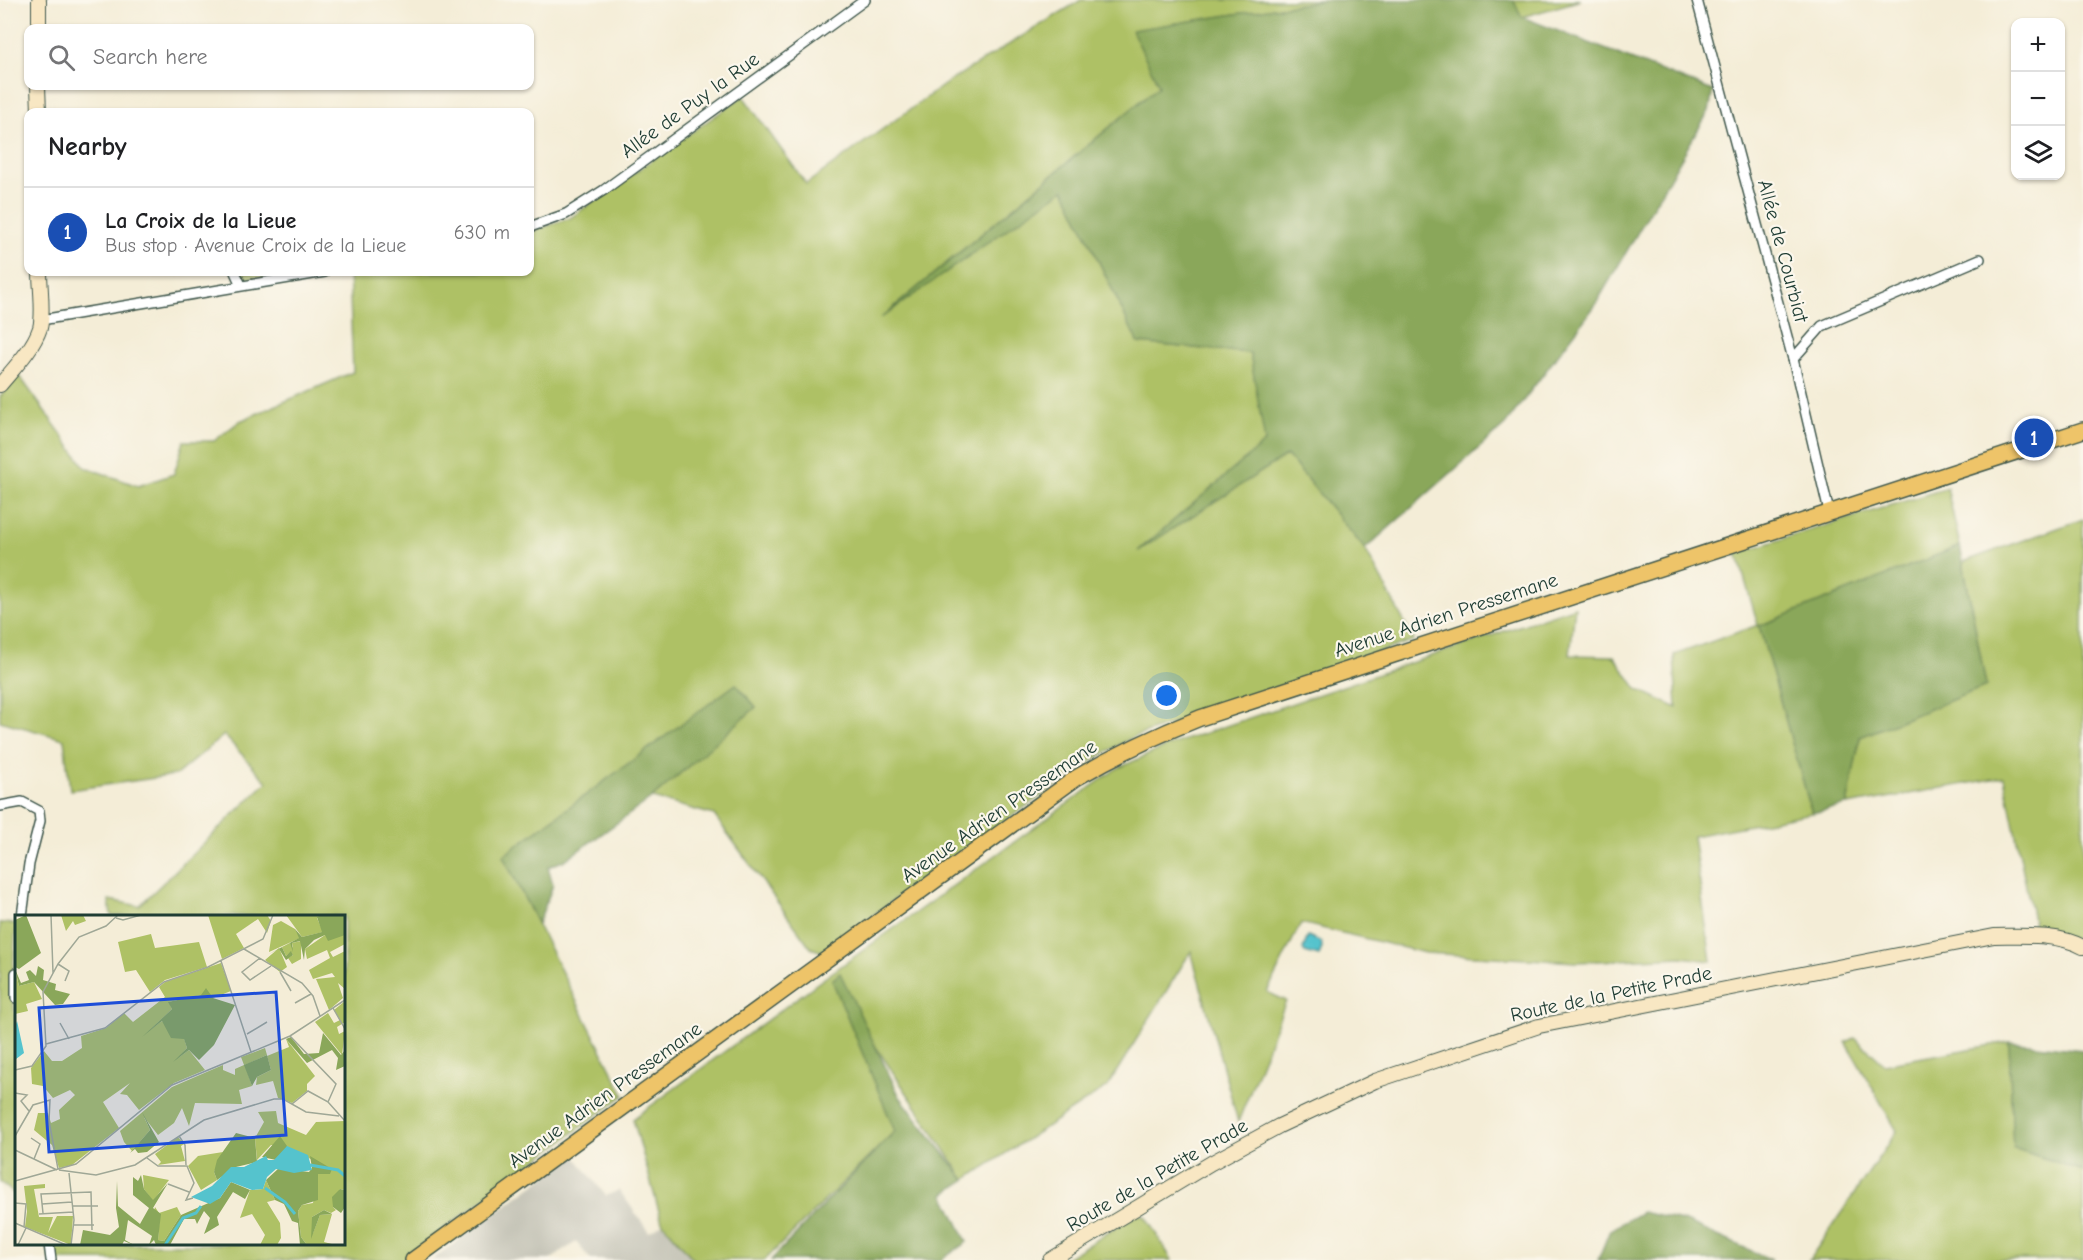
<!DOCTYPE html>
<html lang="en">
<head>
<meta charset="utf-8">
<style>
  :root { --surface:#fff; --page:#f6f6f6; --text:#202124; --muted:#757577; --line:#e0e0e0; --accent:#ea580c }
  body { margin:0; font-family:"Comic Neue",sans-serif; background:var(--page); color:var(--text) }
  .controls { position:absolute; right:18px; top:18px; display:grid; overflow:hidden; border-radius:12px; box-shadow:0 2px 4px #0004 }
  .controls button { width:54px; height:54px; display:grid; place-items:center; padding:0; border:0; border-bottom:2px solid var(--line); background:var(--surface); color:var(--text); font:30px sans-serif }
  .you { position:absolute; left:1167px; top:696px; width:21px; height:21px; margin:-15px; border:4px solid #fff; border-radius:50%; background:#1a73e8; box-shadow:0 0 0 9px #1a73e833 }
  .badge { display:grid; place-items:center; width:39px; height:39px; border-radius:50%; background:var(--accent); color:#fff; font-size:20px; font-weight:700 }
  .pin { position:absolute; translate:-50% -50%; border:3px solid #fff; box-shadow:0 2px 6px #0006 }
  .list { margin:0; padding:0; list-style:none }
  h2 { display:flex; justify-content:space-between; align-items:center; height:78px; margin:0; padding:0 24px; font-size:26px }
  h2 small { font-size:20px; font-weight:400; color:var(--muted) }
  .list li { display:grid; grid-template-columns:39px 1fr auto; gap:18px; align-items:center; box-sizing:border-box; height:90px; padding:0 24px; border-top:2px solid var(--line) }
  .list b { display:block; font-size:22px; white-space:nowrap }
  .list p { margin:0; font-size:20px; white-space:nowrap; color:var(--muted) }
  .list em { font-size:20px; font-style:normal; color:var(--muted) }
  .icon { flex:none; width:33px; height:33px; fill:none; stroke:currentColor; stroke-width:2; stroke-linecap:round; stroke-linejoin:round }
  .map { position:relative; flex:none; width:2083px; height:1260px; overflow:hidden }
  .search { position:absolute; background:var(--surface); box-shadow:0 2px 4px #0004; left:24px; top:24px; width:510px; height:66px; display:flex; align-items:center; gap:15px; box-sizing:border-box; padding:0 21px; border-radius:12px; color:var(--muted); font-size:22px }
  .panel { position:absolute; background:var(--surface); box-shadow:0 2px 4px #0004; left:24px; top:108px; width:510px; height:168px; border-radius:12px }
  .map>svg:first-child { display:block }
  .industrial { fill:#c6c5b8 }
  .green { fill:#aec165; stroke:#667f4c; stroke-width:1.5 }
  .forest { fill:#8aa75a; stroke:#547247; stroke-width:1.5 }
  .water { fill:#55c3cd; stroke:#3a8080; stroke-width:1.5 }
  .lines { fill:none; stroke-linecap:round; stroke-linejoin:round }
  .street-casing { stroke:#3f574c; stroke-width:12 }
  .secondary-casing { stroke:#3f574c; stroke-width:16 }
  .primary-casing { stroke:#3f574c; stroke-width:18 }
  .street { stroke:#fff; stroke-width:9 }
  .secondary { stroke:#f8e7c3; stroke-width:14 }
  .primary { stroke:#eec469; stroke-width:15 }
  .labels { text-anchor:middle; dominant-baseline:central; stroke-width:4.5; stroke-linejoin:round; paint-order:stroke }
  .street-label { font-size:20px; fill:#1f3d34; stroke:#fbf7ec }
  .inset-river { fill:none; stroke:#55c3cd; stroke-width:3 }
  .inset-road { fill:none; stroke:#9fa796; stroke-width:1.5 }
  .view { fill:#1d4ed8; fill-opacity:0.15; stroke:#1d4ed8; stroke-width:3 }
  .inset-edge { fill:none; stroke:#1f3d34; stroke-width:3 }
</style>
</head>
<body>
<div class="map">
<svg width="2083" height="1260" viewBox="0 0 2083 1260">
  <rect width="100%" height="100%" fill="#fbf7ec"/>
  <filter id="ink" filterUnits="userSpaceOnUse"><feTurbulence type="fractalNoise" baseFrequency=".0167" numOctaves="2"/><feDisplacementMap in="SourceGraphic" scale="12" xChannelSelector="R" yChannelSelector="G"/><feConvolveMatrix kernelMatrix="1 2 1 2 8 2 1 2 1" color-interpolation-filters="sRGB"/></filter>
  <filter id="wash" filterUnits="userSpaceOnUse"><feTurbulence type="fractalNoise" baseFrequency=".008" numOctaves="4" result="noise"/><feDisplacementMap in="SourceGraphic" scale="24" xChannelSelector="R" yChannelSelector="G"/><feGaussianBlur stdDeviation="1.35" result="paint"/><feColorMatrix in="noise" values="0 0 0 0 0 0 0 0 0 0 0 0 0 0 0 0 0 1.4 0 .05"/><feComposite in="paint" operator="in"/></filter>
  <g filter="url(#wash)">
    <rect width="100%" height="100%" fill="#f4edd7"/>
    <!-- industrial -->
    <path class="industrial" d="M574,1155L606,1196L619,1190L649,1232L665,1222L693,1260H591L576,1242L550,1260H432Z"/>
    <!-- green -->
    <g class="green">
      <path d="M1081,0H1326L1133,30L1159,86L889,311L1064,189L1138,343L1250,353L1266,442L1143,547L1287,455L1365,549L1414,640L1131,738L1094,759L939,867L822,952L811,948L714,815L652,798L756,707L736,685L503,856L624,1095L402,1260H55L53,1244H344V916H111L109,900L139,906L267,782L224,735L176,775L70,790L64,739L0,721V397L18,374L85,467L138,486L174,474L184,441H214L240,421L353,372L349,272H530V232L570,218L743,96L806,184L951,80Z"/>
      <path d="M1513,0H1581L1522,17Z"/>
      <path d="M238,272H298L248,281H243Z"/>
      <path d="M1947,488L1960,546L1759,626L1812,813L1693,836L1711,961L1682,957L1577,962L1425,953L1301,923L1267,992L1286,1001L1238,1122L1191,951L1107,1087L965,1180L834,984L895,1131L765,1260H694L662,1222L633,1119L823,979L1116,769L1170,745L1575,607L1570,655L1614,656L1637,689L1677,708L1674,655L1758,625L1737,553Z"/>
      <path d="M2083,519V940L2036,935L2004,777L1847,805L1860,737L1986,686L1963,562Z"/>
      <path d="M0,923L16,924L12,988L16,1024V1195L0,1182Z"/>
      <path d="M1855,1038L1884,1064L2009,1042L2013,1148L2083,1171V1260H1809L1897,1131L1846,1042Z"/>
      <path d="M1138,1214L1145,1216L1172,1260H1063Z"/>
    </g>
    <!-- forest -->
    <g class="forest">
      <path d="M1326,0H1513L1522,17L1713,91L1709,111L1594,307L1505,425L1365,549L1287,455L1138,551L1265,442L1250,353L1138,343L1064,189L881,318L1159,86L1132,30Z"/>
      <path d="M1960,546L1986,686L1860,737L1847,805L1812,813L1759,626Z"/>
      <path d="M736,684L756,707L652,798L565,860L548,867L553,885L538,924L503,856Z"/>
      <path d="M840,973L900,1097L965,1180L944,1194L967,1242L941,1260H771L895,1131L832,980Z"/>
      <path d="M2009,1042L2083,1050V1171L2013,1148Z"/>
      <path d="M1642,1212L1686,1222L1772,1260H1598L1610,1230Z"/>
    </g>
    <!-- water -->
    <path class="water" d="M1308,936L1321,942L1322,947L1319,956L1305,952L1303,949Z"/>
  </g>
  <g filter="url(#ink)">
    <g class="lines">
      <!-- street casing -->
      <g class="street-casing">
        <g id="street">
          <path d="M1697,0L1793,359L1829,512"/>
          <path d="M530,227L566,214L604,190L865,0"/>
          <path d="M235,272L241,285"/>
          <path d="M41,320L325,272"/>
          <path d="M1793,359L1822,326L1980,259"/>
          <path d="M0,806L22,802L39,811L40,821L29,864L22,916"/>
          <path d="M16,973V998"/>
          <path d="M49,1244L51,1260"/>
        </g>
      </g>
      <!-- secondary casing -->
      <g class="secondary-casing">
        <g id="secondary">
          <path d="M39,28V0"/>
          <path d="M38,86L39,112"/>
          <path d="M0,385C14,368 33,349 40,328C44,313 40,287 40,272"/>
          <path d="M1050,1260L1211,1163L1279,1126L1375,1081L1539,1026L1994,936C2022,936 2057,933 2083,947"/>
        </g>
      </g>
      <!-- primary casing -->
      <g class="primary-casing">
        <path id="primary" d="M413,1260L1076,778C1117,754 1157,735 1200,718L2083,430"/>
      </g>
      <!-- street -->
      <use href="#street" class="street"/>
      <!-- secondary -->
      <use href="#secondary" class="secondary"/>
      <!-- primary -->
      <use href="#primary" class="primary"/>
    </g>
  </g>
  <g class="labels">
    <!-- street labels -->
    <g class="street-label">
      <text transform="translate(690 105) rotate(-36)">Allée de Puy la Rue</text>
      <text transform="translate(1783 251) rotate(75)">Allée de Courbiat</text>
      <text transform="translate(1446 615) rotate(-18)">Avenue Adrien Pressemane</text>
      <text transform="translate(999 811) rotate(-35)">Avenue Adrien Pressemane</text>
      <text transform="translate(1611 994) rotate(-12)">Route de la Petite Prade</text>
      <text transform="translate(605 1095) rotate(-36)">Avenue Adrien Pressemane</text>
      <text transform="translate(1157 1175) rotate(-30)">Route de la Petite Prade</text>
    </g>
  </g>
  <!-- overview -->
  <g transform="translate(15 915)">
    <rect width="330" height="330" fill="#f4edd7"/>
    <path d="M46,0H68L71,6L60,10L58,6L51,16ZM193,0H252L256,6L252,18L243,4L221,19L229,33L207,44ZM271,0H307L302,3L308,17L287,22ZM266,6L280,14L285,23L254,37L258,10ZM136,19L140,33L184,27L192,52L150,65L135,77L121,55L110,57L103,27ZM310,20H330V29L315,37L318,42L330,36V74L323,68L328,83L314,95L301,64L320,62L317,58L298,64L294,55L315,43L312,35L292,44L290,34ZM286,26V44L277,49L273,43L278,40L276,37L271,41L267,32L275,28L278,33L277,28ZM264,33L272,52L265,57L250,45ZM206,48L216,76L198,83L186,80L154,87L157,94L135,115L147,106L169,123L172,133L163,143L174,135L190,155L159,168L124,195L112,180L105,179L115,168L88,187L104,213L57,250L44,253L37,230L19,215L23,198H33L36,208L45,204L44,195L60,180L55,175L38,183L28,171L17,169L16,153L29,136L37,146H47L67,133L66,121L91,113L109,98L118,107L150,82L144,72L150,67ZM0,55L4,71L19,67L27,84L11,89L13,96L0,99ZM330,86V107L322,112L324,119L330,116L327,140L300,107L313,98L319,108L325,105L319,95ZM271,124L300,161L292,169V176L277,188L263,183L258,166L241,170L242,162L256,155L252,141L274,132ZM250,133L252,140L230,150L237,171L224,175L227,189L180,188L174,211L167,193L159,208L143,220L129,202L135,215L117,236L109,227L105,216L157,172L208,150V155L220,160V154L229,150L226,142ZM261,196L263,208L291,220L301,207L330,206V275L325,274L318,292L321,295L316,298L309,295L297,302L298,318L305,300L317,299L309,327L321,330H292L286,322L283,296L287,290L298,288L303,259L315,253L270,232L256,230L242,245L240,223L249,207L243,197ZM163,222L169,229L166,231L170,246L143,250L146,247L140,239ZM208,237L199,257L202,265L186,275L173,251L183,241ZM128,260L154,265L138,286L129,274ZM251,265L260,285L252,287L265,308L266,323L262,330H245L250,320L237,299L225,303L235,275L248,274ZM30,269V273L19,274L24,302H38L33,318L42,301H58L56,330L10,312L12,296L9,271ZM140,292L144,298L162,292L166,300L149,326L143,325L145,299L139,296Z" fill="#aec165"/>
    <path d="M11,0L26,38L4,54L0,52V5ZM307,0H330V20L313,26L310,20L299,25L290,34L289,45L285,26L277,28L278,37L275,28L267,32L271,41L276,36L278,40L271,45L264,34L254,39L284,23L280,14L287,22L307,17L302,2ZM23,51L29,55L28,65L41,69L40,75L55,79L48,89L40,90L19,67L4,71L0,54L6,68L14,65L11,57L15,55L21,61ZM191,73L198,83L220,90L199,130L184,145L174,135L158,147L172,133L169,124L156,123L147,106L127,122L157,94L153,87L186,80ZM308,118L326,140L330,135V151L321,155L323,143L317,135L292,148L271,124L276,122L289,139L304,138ZM252,140L256,155L242,162L237,171L229,150ZM127,197L144,227L132,237L123,238L120,234L115,238L135,215ZM221,218L240,223L242,247L221,252L202,265L199,257L202,245ZM265,221L272,231L269,239L261,245L247,242ZM295,241L317,254L315,259H303V285L287,290L283,296L286,322L292,330H285L283,308L277,306L269,289L260,285L251,265L264,253L294,257L297,253ZM126,260L129,274L138,285L153,268L138,293L146,299L143,325L149,326L166,300L205,283L216,267L235,275L230,284L218,277L202,302L204,310L189,319L195,303L189,296L182,309L180,304H169L155,330H141L139,325L134,330L137,321L113,305L110,325L119,330L109,326L107,330H65L68,315L95,320L104,312L101,293L102,266L103,291L125,309L134,293L118,280V262L123,266ZM325,274L330,275V292L326,298L318,292L317,282ZM309,295L317,299L305,300L296,324L297,302Z" fill="#8aa75a"/>
    <path d="M2,106L9,138L1,144L0,112ZM272,231L293,240L297,255L279,258L261,254L252,262L248,274L237,275L216,267L205,283L195,289L176,282L197,271L216,252H229L251,241L253,245H259Z" fill="#55c3cd"/>
    <path class="inset-river" d="M295,250L323,255L330,261M250,273L270,287L280,299M150,330L168,303L181,298L186,291"/>
    <path class="inset-road" d="M36,0L38,58M101,3L108,5L126,0M229,34L287,68L298,81L305,101M245,43L227,57L235,65L256,51M206,46L236,137M43,49L54,56L50,66M265,57L276,76M280,88L296,79M318,93L330,114M45,108L54,124M232,119L252,107M275,121L321,169L313,187L293,176L277,189M31,129L90,113L149,67L193,52L248,24L258,0M0,155L17,151L31,131L28,77L43,49L64,22L91,11L103,0M0,178L12,180L6,186L14,196M313,187L330,206M0,221L18,190L35,185L34,206L43,254M164,221L170,230L171,250M16,223L25,229L19,244M0,235L42,255M132,243L143,251H172L179,268L171,285L178,283M44,255L81,260L120,250L189,205L259,184H268L291,197L324,201M54,258L59,305L56,330M0,266L61,249L157,170L275,121L330,85M153,269L174,277M0,288L11,289L9,312M27,289L57,287M57,291H83M28,298L26,279L76,277L77,315M24,299L58,297M0,308L51,330M59,310H79M3,330L11,313"/>
    <path class="view" d="M261,77L271,220L34,237L24,93Z"/>
    <rect width="330" height="330" class="inset-edge"/>
  </g>
</svg>
<div class="controls">
<button>+</button>
<button>−</button>
<button><svg class="icon" aria-label="layers" viewBox="0 0 24 24"><path d="M12 4l9 5-9 5-9-5zM3 14l9 5 9-5"/></svg></button>
</div>
<div class="you"></div>
<div class="pin badge" style="left:2034px;top:438px;background:#1a4fb4">1</div>
<div class="search"><svg class="icon" aria-label="search" viewBox="0 0 24 24"><circle cx="10" cy="10" r="6"/><path d="M15 15l6 6"/></svg>Search here</div>
<section class="panel">
<h2>Nearby<small></small></h2>
<ul class="list">
<li><span class="badge" style="background:#1a4fb4">1</span><div><b>La Croix de la Lieue</b><p>Bus stop · Avenue Croix de la Lieue</p></div><em>630 m</em></li>
</ul>
</section>
</div>
</body>
</html>
